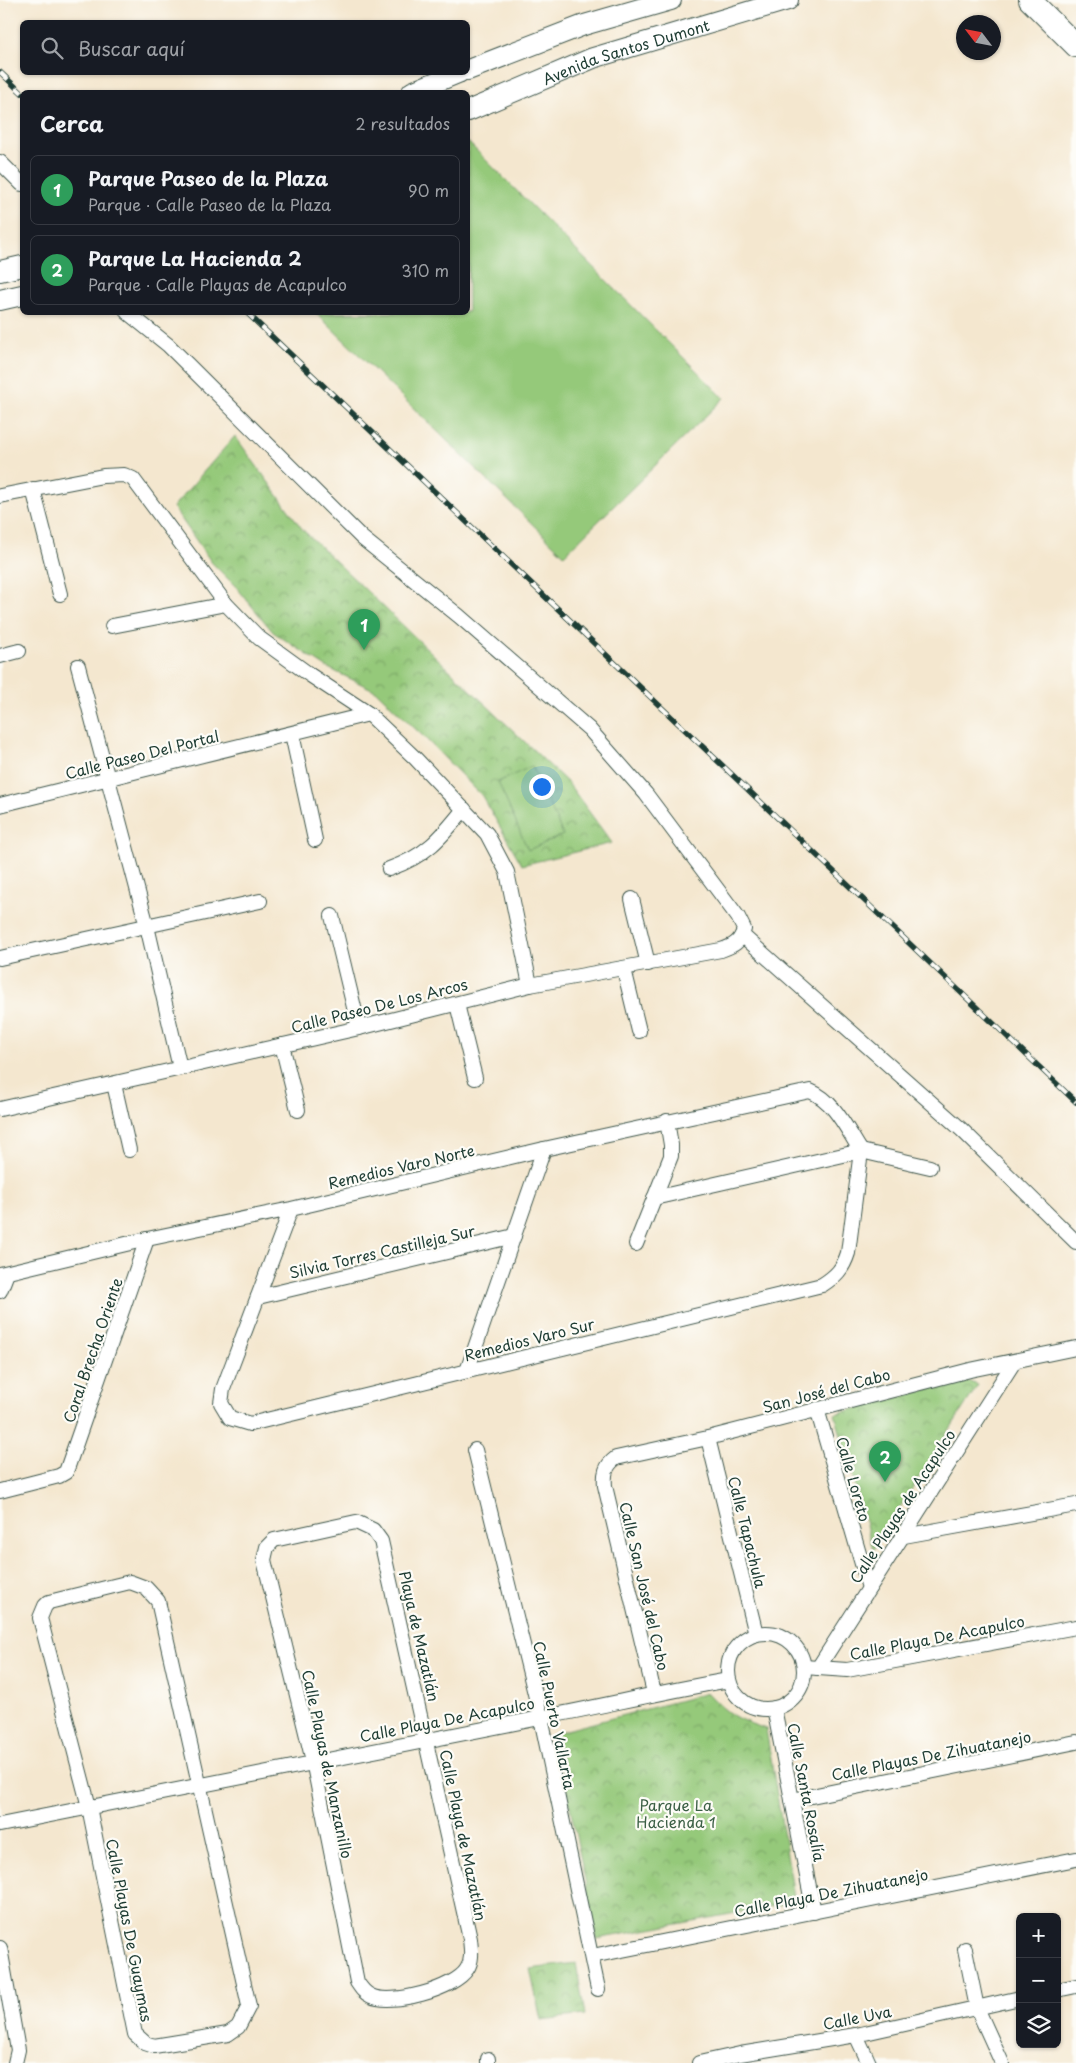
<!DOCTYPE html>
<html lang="es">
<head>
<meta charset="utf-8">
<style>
  :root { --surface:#171b24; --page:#20242c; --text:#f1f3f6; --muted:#9ea1a6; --line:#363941; --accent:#c8321e }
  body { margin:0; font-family:"Playpen Sans",sans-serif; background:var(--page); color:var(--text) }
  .controls { position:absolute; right:15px; bottom:15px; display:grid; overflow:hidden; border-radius:8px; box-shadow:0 1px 4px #0004 }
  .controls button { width:45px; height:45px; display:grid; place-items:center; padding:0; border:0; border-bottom:1px solid var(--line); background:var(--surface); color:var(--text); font:25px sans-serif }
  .compass { position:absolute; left:956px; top:15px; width:45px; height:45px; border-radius:50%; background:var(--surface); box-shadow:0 1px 4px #0004; rotate:302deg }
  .you { position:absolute; left:541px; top:786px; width:18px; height:18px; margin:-12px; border:4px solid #fff; border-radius:50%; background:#1a73e8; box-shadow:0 0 0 8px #1a73e833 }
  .badge { display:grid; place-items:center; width:32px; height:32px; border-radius:50%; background:var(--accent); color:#fff; font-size:16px; font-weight:700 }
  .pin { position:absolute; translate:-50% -41px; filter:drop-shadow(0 1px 2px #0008) }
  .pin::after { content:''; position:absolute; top:26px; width:18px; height:15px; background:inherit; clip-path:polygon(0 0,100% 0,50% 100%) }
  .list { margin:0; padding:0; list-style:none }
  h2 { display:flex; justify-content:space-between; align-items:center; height:65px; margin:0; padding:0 20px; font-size:21px }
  h2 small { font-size:16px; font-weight:400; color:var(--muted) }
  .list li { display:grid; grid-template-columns:32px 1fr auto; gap:15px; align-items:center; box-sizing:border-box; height:70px; margin:0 10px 10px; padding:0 10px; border:1px solid var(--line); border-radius:8px }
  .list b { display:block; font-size:19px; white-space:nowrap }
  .list p { margin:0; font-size:16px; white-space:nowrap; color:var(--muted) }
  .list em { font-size:16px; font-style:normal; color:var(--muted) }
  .icon { flex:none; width:28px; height:28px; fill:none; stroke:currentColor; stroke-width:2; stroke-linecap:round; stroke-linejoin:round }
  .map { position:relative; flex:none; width:1076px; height:2063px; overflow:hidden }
  .search { position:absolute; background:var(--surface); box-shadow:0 1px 4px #0004; left:20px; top:20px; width:450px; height:55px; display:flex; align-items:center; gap:12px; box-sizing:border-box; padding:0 18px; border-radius:8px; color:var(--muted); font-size:19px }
  .panel { position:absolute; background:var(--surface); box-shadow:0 1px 4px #0004; left:20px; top:90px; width:450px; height:225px; border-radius:8px }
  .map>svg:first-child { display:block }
  .park { fill:url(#park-crowns); stroke:#5a8357 }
  .pitch { fill:#95c97a; stroke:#5a8357 }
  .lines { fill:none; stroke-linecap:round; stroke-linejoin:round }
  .minor-casing { stroke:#3f564b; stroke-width:16 }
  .secondary-casing { stroke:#3f564b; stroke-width:22 }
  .primary-casing { stroke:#3f564b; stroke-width:24 }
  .minor { stroke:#fff; stroke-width:14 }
  .secondary { stroke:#fff; stroke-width:20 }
  .primary { stroke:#fff; stroke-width:22 }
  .rail-casing { stroke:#1f3d34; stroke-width:5.5 }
  .rail { stroke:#fdfcf7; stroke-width:4; stroke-dasharray:11; stroke-linecap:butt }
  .labels { text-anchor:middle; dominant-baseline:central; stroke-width:4.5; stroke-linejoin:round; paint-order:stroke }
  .street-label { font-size:15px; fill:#1f3d34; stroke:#fdfcf7 }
  .park-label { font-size:15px; fill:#3c6046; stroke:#fdfcf7 }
</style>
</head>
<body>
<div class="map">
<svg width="1076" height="2063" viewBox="0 0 1076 2063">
  <defs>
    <pattern id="park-crowns" width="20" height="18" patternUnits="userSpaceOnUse" patternTransform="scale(1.25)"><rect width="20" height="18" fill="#95c97a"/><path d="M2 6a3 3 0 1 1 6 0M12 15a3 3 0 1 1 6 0" fill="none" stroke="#79a465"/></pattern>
  </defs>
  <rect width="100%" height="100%" fill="#fdfcf7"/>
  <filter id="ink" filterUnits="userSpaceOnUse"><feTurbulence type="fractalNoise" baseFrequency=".02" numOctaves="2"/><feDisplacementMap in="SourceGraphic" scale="10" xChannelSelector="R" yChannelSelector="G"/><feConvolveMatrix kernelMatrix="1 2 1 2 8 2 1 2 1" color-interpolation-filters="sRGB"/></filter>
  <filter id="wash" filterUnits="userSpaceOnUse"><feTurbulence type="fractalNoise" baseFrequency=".0096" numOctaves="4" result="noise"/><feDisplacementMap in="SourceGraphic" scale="20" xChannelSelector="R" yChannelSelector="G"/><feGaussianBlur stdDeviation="1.12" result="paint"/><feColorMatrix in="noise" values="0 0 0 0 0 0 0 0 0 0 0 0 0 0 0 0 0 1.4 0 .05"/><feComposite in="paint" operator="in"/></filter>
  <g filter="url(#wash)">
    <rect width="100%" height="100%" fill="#f4e7cf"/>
    <!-- park -->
    <g class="park">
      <path d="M235,436L303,530L568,783L612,843L522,865L482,796L426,739L376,691L326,667L273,632L237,588L212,563L173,507Z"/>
      <path d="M964,1380L978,1385L873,1550L835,1414Z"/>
      <path d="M708,1693C729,1716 737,1719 766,1729L795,1902L597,1939L555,1733Z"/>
      <path d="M576,1963L585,2015L541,2020L530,1969Z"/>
    </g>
    <!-- pitch -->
    <g class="pitch">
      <path d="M468,142L724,398L564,555L316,313L468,312Z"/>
      <path d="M532,766L563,835L528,850L498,782Z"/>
    </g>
  </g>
  <g filter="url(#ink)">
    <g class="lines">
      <!-- minor casing -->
      <g class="minor-casing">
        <g id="minor">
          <path d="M0,162L22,184"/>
          <path d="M33,489L60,594"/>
          <path d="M0,496L103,476L124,475L133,479L226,604L259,638L310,675L369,714L415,758L487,834L507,872L530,985"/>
          <path d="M112,626L226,604"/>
          <path d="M0,656L19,651"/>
          <path d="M78,666L147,926L180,1068"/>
          <path d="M292,734L315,840"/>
          <path d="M0,805L369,714"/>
          <path d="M389,869C426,856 441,838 464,809"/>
          <path d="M632,899L648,964"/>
          <path d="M332,916L359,1028"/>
          <path d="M742,935L962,1130L1076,1242"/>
          <path d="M0,958L260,901"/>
          <path d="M624,969L639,1031"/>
          <path d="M457,1004L475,1078"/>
          <path d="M282,1045L298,1110"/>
          <path d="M114,1084L129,1150"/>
          <path d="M0,1109L359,1028L530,985L721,950C733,946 741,942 744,929L738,917L646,794L589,729L459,616L362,538L168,345L127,312"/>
          <path d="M654,1198L861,1151L930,1167"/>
          <path d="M636,1244L671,1156V1145L667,1121"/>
          <path d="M0,1274L147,1239L291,1209L544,1149L810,1091C835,1101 847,1130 861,1151L848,1253C843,1269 836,1276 822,1285L250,1424L230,1418L221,1403L223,1389L291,1209"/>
          <path d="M0,1291L7,1273"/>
          <path d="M258,1297L514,1236"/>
          <path d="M467,1371L544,1149"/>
          <path d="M817,1409L869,1588"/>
          <path d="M708,1438L756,1634"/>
          <path d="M475,1450L541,1718L598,1989"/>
          <path d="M0,1491L59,1476L66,1472L147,1239"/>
          <path d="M356,1522L373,1530L381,1541L470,1939C471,1949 473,1960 467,1969C455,1989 391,2006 371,1996C364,1993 361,1988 357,1982L313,1761L264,1560L267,1547L274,1540Z"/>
          <path d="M904,1536L1076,1505"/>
          <path d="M130,1582L146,1588L158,1601L249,2006L238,2027L228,2034L154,2046L145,2043L135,2034L89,1807L40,1618L45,1606L49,1602Z"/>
          <circle cx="766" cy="1671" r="38"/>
          <path d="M804,1667L847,1670L1076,1627"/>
          <path d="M818,1668L1014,1362"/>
          <path d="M654,1693L605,1486C604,1474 605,1466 616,1458L708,1438L970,1370L1076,1348"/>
          <path d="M774,1708L814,1912"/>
          <path d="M792,1800L1076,1742"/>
          <path d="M0,1825C180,1789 360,1753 540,1718C603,1706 665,1691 729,1680"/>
          <path d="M0,1948L18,2050L15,2063"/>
          <path d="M965,1949L977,2008L1002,2063"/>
          <path d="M592,1956L1076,1859"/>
          <path d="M1057,1990L1076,1986"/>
          <path d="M856,2035L869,2063"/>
          <path d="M488,2059V2063"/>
          <path d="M699,2063L740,2054L856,2035L1020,1998"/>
        </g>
      </g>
      <!-- secondary casing -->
      <g class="secondary-casing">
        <g id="secondary">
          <path d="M468,70L584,25L671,0"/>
          <path d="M412,92L460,72"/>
          <path id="s1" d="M468,111L593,58L788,0"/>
          <path d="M0,271L22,266"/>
          <path d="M0,300L22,295"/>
        </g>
      </g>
      <!-- primary casing -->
      <g class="primary-casing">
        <path id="primary" d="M1030,0L1076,46"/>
      </g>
      <!-- minor -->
      <use href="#minor" class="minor"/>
      <!-- secondary -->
      <use href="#secondary" class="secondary"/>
      <!-- primary -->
      <use href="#primary" class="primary"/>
      <!-- rail casing -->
      <g class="rail-casing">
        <g id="rail">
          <path d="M0,72L22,93"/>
          <path d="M246,312L1076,1102"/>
        </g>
      </g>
      <!-- rail -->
      <use href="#rail" class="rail"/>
    </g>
  </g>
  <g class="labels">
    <!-- street labels -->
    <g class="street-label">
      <text stroke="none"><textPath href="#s1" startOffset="169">Avenida Santos Dumont</textPath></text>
      <text transform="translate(142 754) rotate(-14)">Calle Paseo Del Portal</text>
      <text transform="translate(379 1005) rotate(-14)">Calle Paseo De Los Arcos</text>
      <text transform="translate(401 1166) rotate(-13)">Remedios Varo Norte</text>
      <text transform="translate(382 1251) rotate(-13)">Silvia Torres Castilleja Sur</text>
      <text transform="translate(529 1339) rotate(-14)">Remedios Varo Sur</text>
      <text transform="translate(92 1350) rotate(-71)">Coral Brecha Oriente</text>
      <text transform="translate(826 1390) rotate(-15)">San José del Cabo</text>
      <text transform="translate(854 1479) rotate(74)">Calle Loreto</text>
      <text transform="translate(902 1506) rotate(-57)">Calle Playas de Acapulco</text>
      <text transform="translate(748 1532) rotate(76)">Calle Tapachula</text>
      <text transform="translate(645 1586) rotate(77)">Calle San José del Cabo</text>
      <text transform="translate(420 1636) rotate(77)">Playa de Mazatlán</text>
      <text transform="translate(937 1637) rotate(-11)">Calle Playa De Acapulco</text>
      <text transform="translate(555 1715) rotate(78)">Calle Puerto Vallarta</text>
      <text transform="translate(447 1719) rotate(-11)">Calle Playa De Acapulco</text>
      <text transform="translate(931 1755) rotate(-11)">Calle Playas De Zihuatanejo</text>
      <text transform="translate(328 1764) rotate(78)">Calle Playas de Manzanillo</text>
      <text transform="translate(807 1792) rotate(79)">Calle Santa Rosalía</text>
      <text transform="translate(464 1835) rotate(78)">Calle Playa de Mazatlán</text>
      <text transform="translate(831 1892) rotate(-11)">Calle Playa De Zihuatanejo</text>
      <text transform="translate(130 1930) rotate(79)">Calle Playas De Guaymas</text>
      <text transform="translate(857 2017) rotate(-11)">Calle Uva</text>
    </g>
    <!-- park labels -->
    <g class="park-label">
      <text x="676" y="1804">Parque La<tspan x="676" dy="17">Hacienda 1</tspan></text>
    </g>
  </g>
</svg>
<div class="controls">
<button>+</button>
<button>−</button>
<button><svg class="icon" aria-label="layers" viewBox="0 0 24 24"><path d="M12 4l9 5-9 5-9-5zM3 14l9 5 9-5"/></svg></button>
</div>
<svg class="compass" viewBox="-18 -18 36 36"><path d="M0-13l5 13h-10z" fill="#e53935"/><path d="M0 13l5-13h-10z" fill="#9ea1a6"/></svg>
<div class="you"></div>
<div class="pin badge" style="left:364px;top:650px;background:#2e9e5b">1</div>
<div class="pin badge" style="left:885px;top:1482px;background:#2e9e5b">2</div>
<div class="search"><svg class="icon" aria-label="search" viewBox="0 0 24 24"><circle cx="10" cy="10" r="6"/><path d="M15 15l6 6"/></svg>Buscar aquí</div>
<section class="panel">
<h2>Cerca<small>2 resultados</small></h2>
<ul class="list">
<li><span class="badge" style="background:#2e9e5b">1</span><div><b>Parque Paseo de la Plaza</b><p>Parque · Calle Paseo de la Plaza</p></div><em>90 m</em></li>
<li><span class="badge" style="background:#2e9e5b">2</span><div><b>Parque La Hacienda 2</b><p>Parque · Calle Playas de Acapulco</p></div><em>310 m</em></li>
</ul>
</section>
</div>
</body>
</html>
